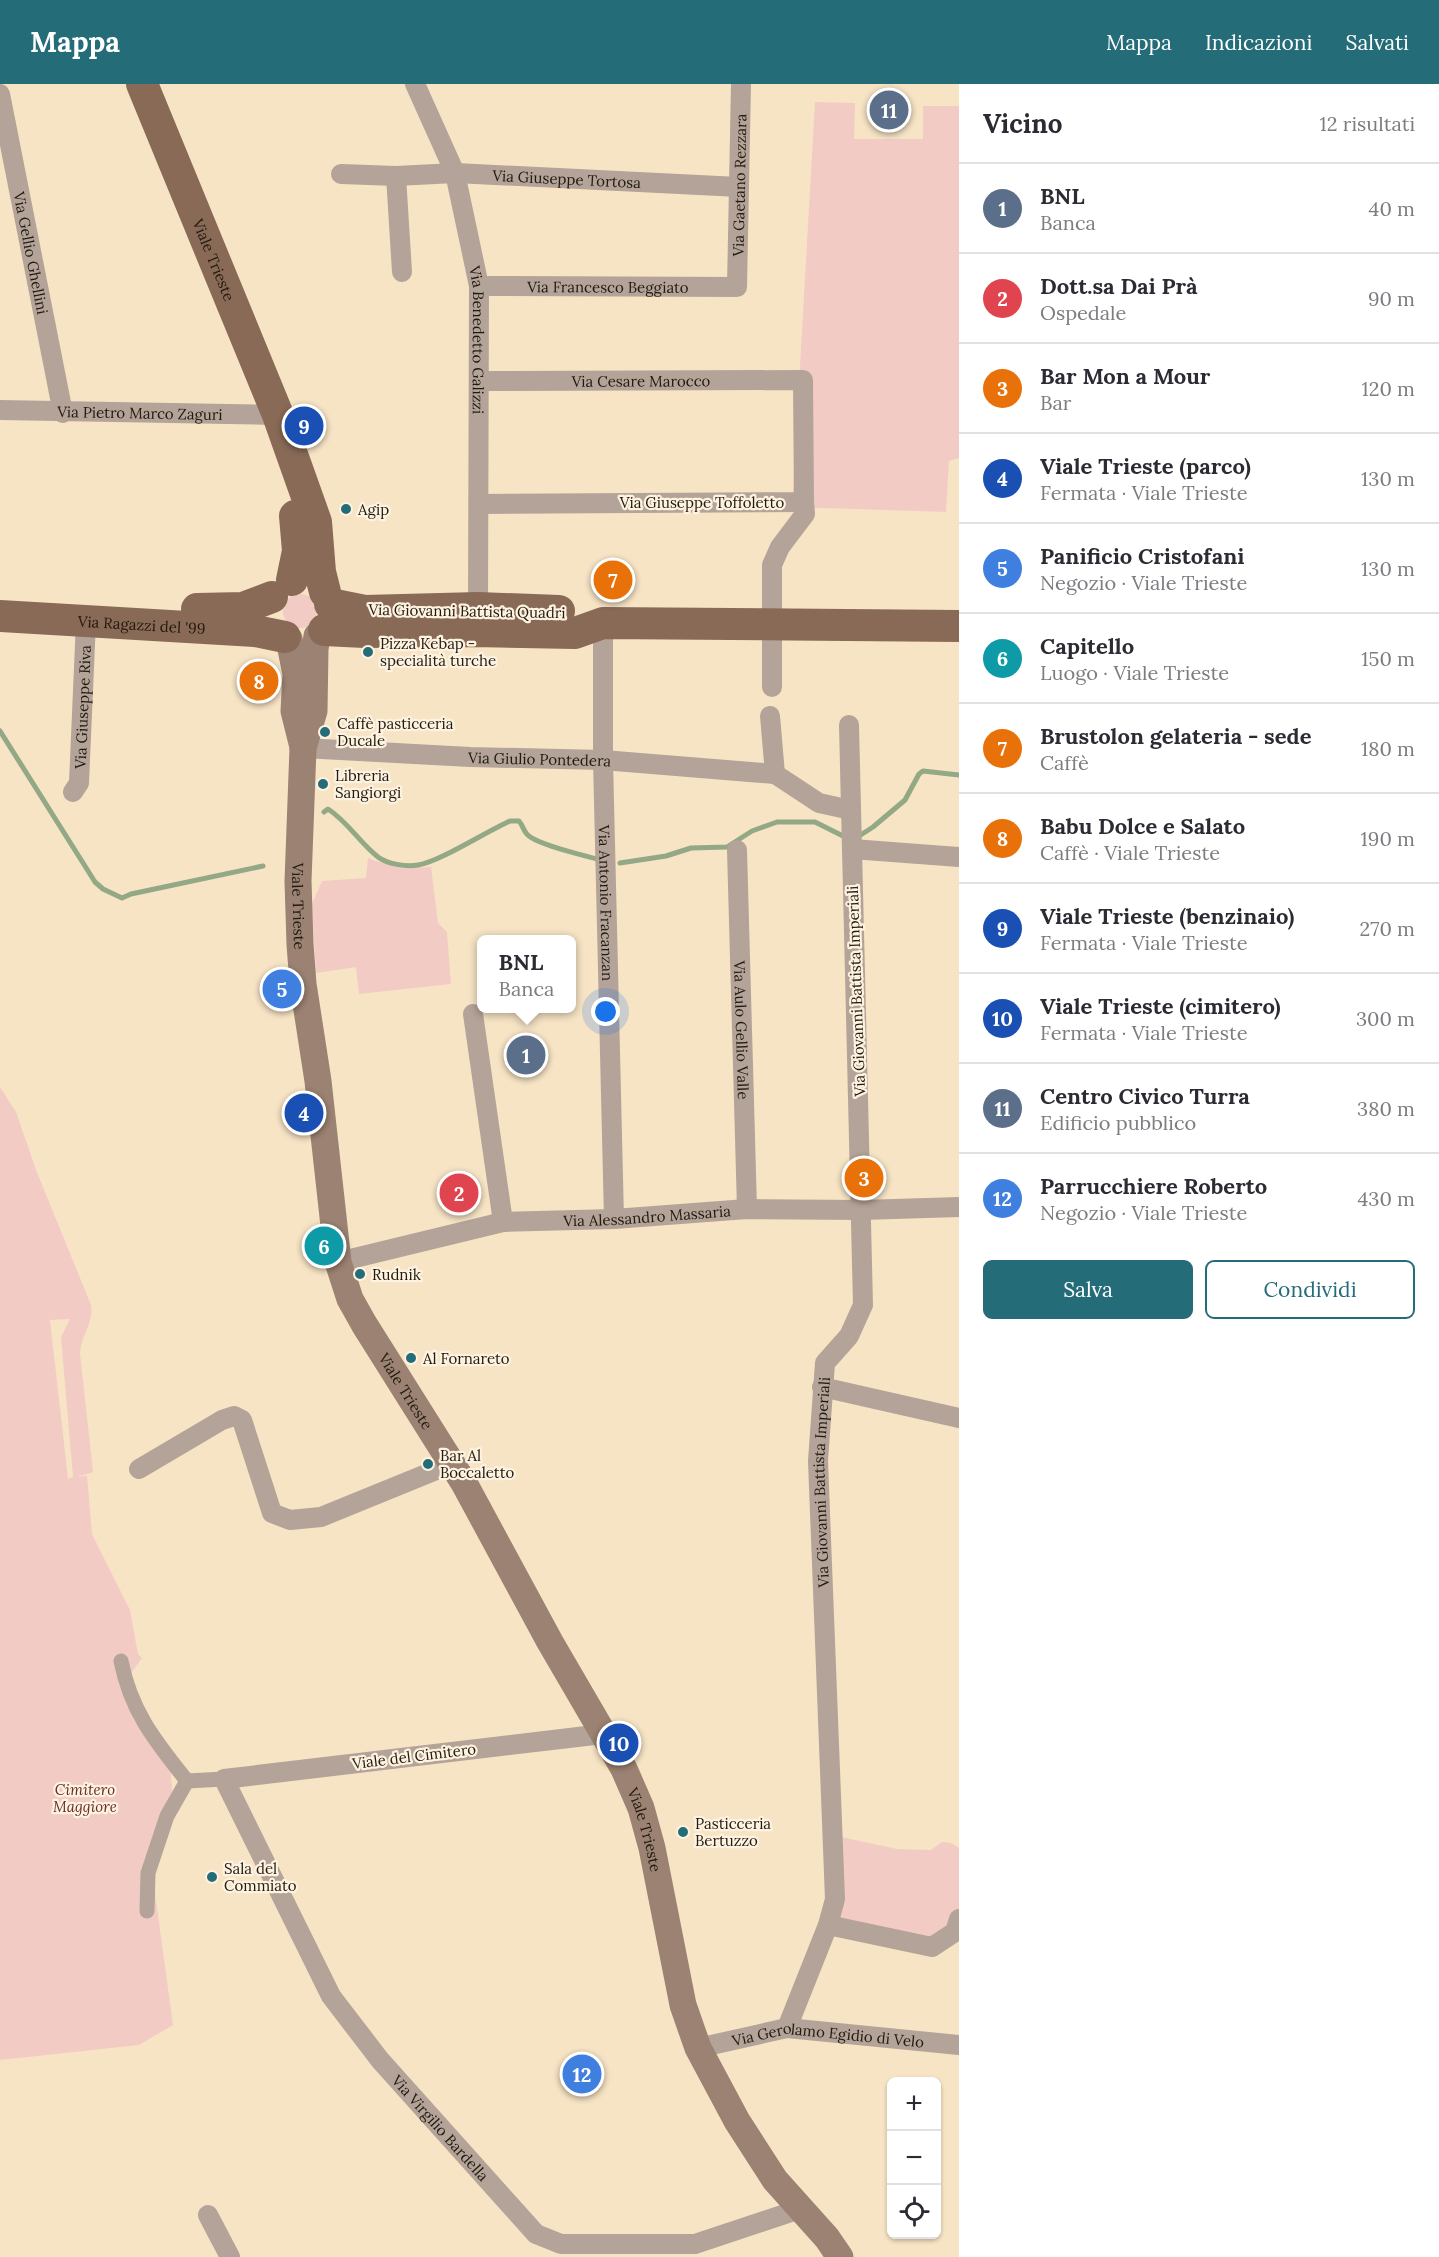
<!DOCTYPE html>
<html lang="it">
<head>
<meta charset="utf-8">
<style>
  :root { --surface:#fff; --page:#f2f2f3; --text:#2b2b33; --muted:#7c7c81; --line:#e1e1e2; --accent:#256c79 }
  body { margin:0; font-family:Lora,serif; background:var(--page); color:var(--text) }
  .controls { position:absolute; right:18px; bottom:18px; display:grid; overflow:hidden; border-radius:9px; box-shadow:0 2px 4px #0004 }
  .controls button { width:54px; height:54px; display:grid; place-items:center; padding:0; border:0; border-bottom:2px solid var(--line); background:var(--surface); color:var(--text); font:30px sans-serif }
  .you { position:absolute; left:606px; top:928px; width:21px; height:21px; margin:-15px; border:4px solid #fff; border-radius:50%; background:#1a73e8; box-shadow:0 0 0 9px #1a73e833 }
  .badge { display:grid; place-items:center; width:39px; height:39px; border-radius:50%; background:var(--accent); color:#fff; font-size:20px; font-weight:700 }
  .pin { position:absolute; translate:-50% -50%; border:3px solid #fff; box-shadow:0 2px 6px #0006 }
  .popup { position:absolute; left:477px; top:851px; width:99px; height:78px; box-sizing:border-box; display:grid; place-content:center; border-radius:9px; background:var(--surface); filter:drop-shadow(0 2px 4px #0005); font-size:20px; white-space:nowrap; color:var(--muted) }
  .popup b { font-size:22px; color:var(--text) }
  .popup::after { content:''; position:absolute; left:50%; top:100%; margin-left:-12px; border:12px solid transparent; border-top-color:var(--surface) }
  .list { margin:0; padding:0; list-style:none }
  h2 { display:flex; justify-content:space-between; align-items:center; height:78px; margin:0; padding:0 24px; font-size:26px }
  h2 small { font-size:20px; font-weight:400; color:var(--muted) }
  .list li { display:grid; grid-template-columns:39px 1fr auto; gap:18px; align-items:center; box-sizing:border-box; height:90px; padding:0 24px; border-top:2px solid var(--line) }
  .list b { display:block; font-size:22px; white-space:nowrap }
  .list p { margin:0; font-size:20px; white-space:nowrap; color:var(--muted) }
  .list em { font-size:20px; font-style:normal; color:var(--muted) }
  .actions { display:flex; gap:12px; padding:18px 24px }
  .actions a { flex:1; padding:14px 0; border:2px solid var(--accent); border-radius:9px; text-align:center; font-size:21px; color:var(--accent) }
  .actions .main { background:var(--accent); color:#fff }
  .icon { flex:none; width:33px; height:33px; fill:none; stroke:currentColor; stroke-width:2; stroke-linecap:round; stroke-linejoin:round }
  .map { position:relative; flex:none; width:959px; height:2173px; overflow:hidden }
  header { display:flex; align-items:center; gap:36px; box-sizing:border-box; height:84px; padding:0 30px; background:var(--accent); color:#fff }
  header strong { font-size:28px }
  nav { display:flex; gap:33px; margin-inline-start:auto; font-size:21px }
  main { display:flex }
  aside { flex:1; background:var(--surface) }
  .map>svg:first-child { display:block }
  .green { fill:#f3cbc5; fill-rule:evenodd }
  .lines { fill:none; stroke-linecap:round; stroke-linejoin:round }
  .stream { stroke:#93a884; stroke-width:5 }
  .pedestrian { stroke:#b4a398; stroke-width:15 }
  .minor { stroke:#b4a398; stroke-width:20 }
  .secondary { stroke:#9b8272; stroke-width:27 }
  .primary { stroke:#896a57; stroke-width:32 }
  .poi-dot { fill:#256c79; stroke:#fef2e0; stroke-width:2 }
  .labels { text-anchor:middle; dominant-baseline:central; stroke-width:4.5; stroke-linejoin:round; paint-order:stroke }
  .street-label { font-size:15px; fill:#211a0f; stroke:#fef2e0 }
  .poi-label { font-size:15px; fill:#211a0f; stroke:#fef2e0; text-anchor:start }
  .park-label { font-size:15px; font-style:italic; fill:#692d27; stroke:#fef2e0 }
</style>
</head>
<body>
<header>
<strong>Mappa</strong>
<nav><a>Mappa</a><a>Indicazioni</a><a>Salvati</a></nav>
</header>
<main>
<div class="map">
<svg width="959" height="2173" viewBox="0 0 959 2173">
  <rect width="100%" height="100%" fill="#f7e4c5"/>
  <!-- green -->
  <g class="green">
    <path d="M815,18L855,19L854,55H923V22H959V374L949,377L946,428L792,423Z"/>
    <circle cx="300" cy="527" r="17"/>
    <path d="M368,774C389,783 409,784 431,783L438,839L447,848L451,900L359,910L356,883L316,889L312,820L322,797L366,794Z"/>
    <path d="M0,1003L16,1028L36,1086L91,1221C94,1239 81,1251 80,1269L93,1388L77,1393L87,1392L92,1450L130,1526L138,1570L142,1574L131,1589V1610L170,1678L174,1732L152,1787L173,1941L139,1961L0,1976ZM70,1235L61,1253L73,1393L68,1395L50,1236Z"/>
    <path d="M832,1751L897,1765L931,1766L942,1758L951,1759L959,1764V1835L932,1863L828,1841Z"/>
  </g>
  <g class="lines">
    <!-- stream -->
    <g class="stream">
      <path d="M0,647L95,798L103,805L122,814L131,810L263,782"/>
      <path d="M324,728L328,725C348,738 360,759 378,773C387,780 406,783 418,781C439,778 487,747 510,737H519C523,742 523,745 526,749C533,760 583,771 597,775"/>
      <path d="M856,754L873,743L905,716L919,690L923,687L959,691"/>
      <path d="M620,779L666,772L691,764L727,763L752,747L777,738H815L847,754"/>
    </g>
    <!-- pedestrian -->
    <g class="pedestrian">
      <path d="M121,1577C131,1628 156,1658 187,1697L224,1695"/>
      <path d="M147,1827L148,1789L167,1732L187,1697"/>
    </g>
    <!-- minor -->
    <g class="minor">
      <path id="s1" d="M415,0L455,89L479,202L478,524"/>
      <path id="s2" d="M0,10L63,329"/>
      <path id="s3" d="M341,90L396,92L455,89L739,103"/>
      <path d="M396,92L402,188"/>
      <path id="s4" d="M479,202L737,203L741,0"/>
      <path id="s5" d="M479,297L803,296L804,418L479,420"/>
      <path id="s6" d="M0,326L278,331"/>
      <path id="s7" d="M603,539V676L614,1135"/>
      <path d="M772,603V481L780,463L805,430L804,418"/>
      <path id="s8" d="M303,664L470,673L603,676L775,690L770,632"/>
      <path d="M775,690L819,719L851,726"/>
      <path id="s9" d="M73,708L79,699L86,537"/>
      <path d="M852,765L959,773"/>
      <path id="s10" d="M737,766L747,1125"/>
      <path d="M473,930L503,1138"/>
      <path id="s11" d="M338,1178L503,1138L614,1135L747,1125L862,1126L959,1123"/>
      <path d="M822,1303L959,1334"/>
      <path d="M139,1385L222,1336L234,1332L242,1336L272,1429L290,1436L321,1433L451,1380"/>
      <path id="s12" d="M603,1650L224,1695L331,1912L380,1976L536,2150L561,2160H695L800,2125"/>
      <path d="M828,1841L932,1863L955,1848L959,1835"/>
      <path id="s13" d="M787,1944L828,1841L835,1815L818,1377L825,1279L849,1252L863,1221L849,641"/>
      <path id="s14" d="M698,1964L787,1944L959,1961"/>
      <path d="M208,2131L230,2173"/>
    </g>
    <!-- secondary -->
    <g class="secondary">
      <path id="s15" d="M317,552L315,565L314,627L303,664L298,797L300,860L303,900L318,997L338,1178L350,1215L364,1240L464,1399L550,1558L624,1685L641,1724L652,1764L683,1921L698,1964L737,2037L775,2096L827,2154L840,2173"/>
      <path d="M289,555L296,590L294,627L303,663"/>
    </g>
    <!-- primary -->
    <g class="primary">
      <path id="s16" d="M142,0L278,331L316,438L320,488L325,508"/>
      <path d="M292,496L298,467L295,432"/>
      <path d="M330,520L365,527L478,524L559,527"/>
      <path d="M197,525L243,524L272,513"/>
      <path id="s17" d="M0,532L255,547L285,553"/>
      <path d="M324,546L365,548L475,547L575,549L603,539L959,542"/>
    </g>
  </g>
  <!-- markers -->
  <g class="poi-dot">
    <circle cx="346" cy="425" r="6"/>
    <circle cx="368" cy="568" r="6"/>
    <circle cx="325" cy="648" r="6"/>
    <circle cx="323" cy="700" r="6"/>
    <circle cx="360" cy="1190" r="6"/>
    <circle cx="411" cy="1274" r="6"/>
    <circle cx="428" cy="1380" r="6"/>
    <circle cx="683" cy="1748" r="6"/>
    <circle cx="212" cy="1793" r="6"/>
  </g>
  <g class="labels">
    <!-- street labels -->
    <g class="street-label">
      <text stroke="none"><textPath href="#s3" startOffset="226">Via Giuseppe Tortosa</textPath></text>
      <text stroke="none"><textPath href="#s4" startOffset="360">Via Gaetano Rezzara</textPath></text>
      <text stroke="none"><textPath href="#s2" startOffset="162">Via Gellio Ghellini</textPath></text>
      <text stroke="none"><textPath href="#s16" startOffset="190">Viale Trieste</textPath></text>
      <text stroke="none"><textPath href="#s4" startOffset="129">Via Francesco Beggiato</textPath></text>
      <text stroke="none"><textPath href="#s1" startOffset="267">Via Benedetto Galizzi</textPath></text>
      <text stroke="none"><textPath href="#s5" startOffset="162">Via Cesare Marocco</textPath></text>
      <text stroke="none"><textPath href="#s6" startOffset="140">Via Pietro Marco Zaguri</textPath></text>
      <text x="702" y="418">Via Giuseppe Toffoletto</text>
      <text transform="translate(467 527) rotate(1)">Via Giovanni Battista Quadri</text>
      <text stroke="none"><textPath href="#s17" startOffset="142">Via Ragazzi del '99</textPath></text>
      <text stroke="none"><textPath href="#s9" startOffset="87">Via Giuseppe Riva</textPath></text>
      <text stroke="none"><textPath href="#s8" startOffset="237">Via Giulio Pontedera</textPath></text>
      <text stroke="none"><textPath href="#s7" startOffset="280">Via Antonio Fracanzan</textPath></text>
      <text stroke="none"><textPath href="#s15" startOffset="272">Viale Trieste</textPath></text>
      <text transform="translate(856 907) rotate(-92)">Via Giovanni Battista Imperiali</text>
      <text stroke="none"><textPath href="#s10" startOffset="180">Via Aulo Gellio Valle</textPath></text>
      <text stroke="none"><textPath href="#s11" startOffset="314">Via Alessandro Massaria</textPath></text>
      <text stroke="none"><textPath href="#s15" startOffset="777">Viale Trieste</textPath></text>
      <text stroke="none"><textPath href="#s13" startOffset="555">Via Giovanni Battista Imperiali</textPath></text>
      <text transform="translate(414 1672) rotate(-7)">Viale del Cimitero</text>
      <text stroke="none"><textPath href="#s15" startOffset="1278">Viale Trieste</textPath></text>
      <text stroke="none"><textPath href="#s14" startOffset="132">Via Gerolamo Egidio di Velo</textPath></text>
      <text stroke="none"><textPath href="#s12" startOffset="795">Via Virgilio Bardella</textPath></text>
    </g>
    <!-- poi labels -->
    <g class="poi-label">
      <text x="358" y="425">Agip</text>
      <text x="380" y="559">Pizza Kebap -<tspan x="380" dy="17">specialità turche</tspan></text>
      <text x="337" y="639">Caffè pasticceria<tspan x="337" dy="17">Ducale</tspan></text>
      <text x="335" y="691">Libreria<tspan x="335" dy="17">Sangiorgi</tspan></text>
      <text x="372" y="1190">Rudnik</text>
      <text x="423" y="1274">Al Fornareto</text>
      <text x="440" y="1371">Bar Al<tspan x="440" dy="17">Boccaletto</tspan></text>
      <text x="695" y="1739">Pasticceria<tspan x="695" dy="17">Bertuzzo</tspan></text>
      <text x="224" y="1784">Sala del<tspan x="224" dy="17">Commiato</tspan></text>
    </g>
    <!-- park labels -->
    <g class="park-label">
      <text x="85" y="1705">Cimitero<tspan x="85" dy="17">Maggiore</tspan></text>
    </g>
  </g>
</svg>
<div class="controls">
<button>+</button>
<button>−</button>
<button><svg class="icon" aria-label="locate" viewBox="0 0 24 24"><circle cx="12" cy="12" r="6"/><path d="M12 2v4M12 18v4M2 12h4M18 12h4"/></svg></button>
</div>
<div class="you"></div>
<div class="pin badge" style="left:526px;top:971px;background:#5c6f8a">1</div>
<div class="popup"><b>BNL</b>Banca</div>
<div class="pin badge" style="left:459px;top:1109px;background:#e0444e">2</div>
<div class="pin badge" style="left:864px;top:1094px;background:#e8710a">3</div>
<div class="pin badge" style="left:304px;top:1029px;background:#1a4fb4">4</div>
<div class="pin badge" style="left:282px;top:905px;background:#3f7fe0">5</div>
<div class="pin badge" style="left:324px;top:1162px;background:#0f9aa8">6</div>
<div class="pin badge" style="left:613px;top:496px;background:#e8710a">7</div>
<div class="pin badge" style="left:259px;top:597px;background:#e8710a">8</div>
<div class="pin badge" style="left:304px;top:342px;background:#1a4fb4">9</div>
<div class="pin badge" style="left:619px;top:1659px;background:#1a4fb4">10</div>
<div class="pin badge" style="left:889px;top:26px;background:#5c6f8a">11</div>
<div class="pin badge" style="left:582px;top:1990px;background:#3f7fe0">12</div>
</div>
<aside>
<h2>Vicino<small>12 risultati</small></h2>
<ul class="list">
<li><span class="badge" style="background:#5c6f8a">1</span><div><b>BNL</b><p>Banca</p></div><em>40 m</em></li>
<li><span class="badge" style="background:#e0444e">2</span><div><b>Dott.sa Dai Prà</b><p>Ospedale</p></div><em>90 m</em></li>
<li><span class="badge" style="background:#e8710a">3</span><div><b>Bar Mon a Mour</b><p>Bar</p></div><em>120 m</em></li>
<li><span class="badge" style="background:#1a4fb4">4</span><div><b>Viale Trieste (parco)</b><p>Fermata · Viale Trieste</p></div><em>130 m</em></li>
<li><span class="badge" style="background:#3f7fe0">5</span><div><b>Panificio Cristofani</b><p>Negozio · Viale Trieste</p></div><em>130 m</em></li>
<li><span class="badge" style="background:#0f9aa8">6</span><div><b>Capitello</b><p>Luogo · Viale Trieste</p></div><em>150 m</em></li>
<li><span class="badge" style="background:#e8710a">7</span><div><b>Brustolon gelateria - sede</b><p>Caffè</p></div><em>180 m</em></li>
<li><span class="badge" style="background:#e8710a">8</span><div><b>Babu Dolce e Salato</b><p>Caffè · Viale Trieste</p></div><em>190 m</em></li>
<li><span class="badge" style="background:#1a4fb4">9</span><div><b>Viale Trieste (benzinaio)</b><p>Fermata · Viale Trieste</p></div><em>270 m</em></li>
<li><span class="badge" style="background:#1a4fb4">10</span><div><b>Viale Trieste (cimitero)</b><p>Fermata · Viale Trieste</p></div><em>300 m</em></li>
<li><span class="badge" style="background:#5c6f8a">11</span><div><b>Centro Civico Turra</b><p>Edificio pubblico</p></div><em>380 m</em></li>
<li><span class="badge" style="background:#3f7fe0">12</span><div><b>Parrucchiere Roberto</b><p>Negozio · Viale Trieste</p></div><em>430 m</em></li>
</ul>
<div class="actions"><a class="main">Salva</a><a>Condividi</a></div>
</aside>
</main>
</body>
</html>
